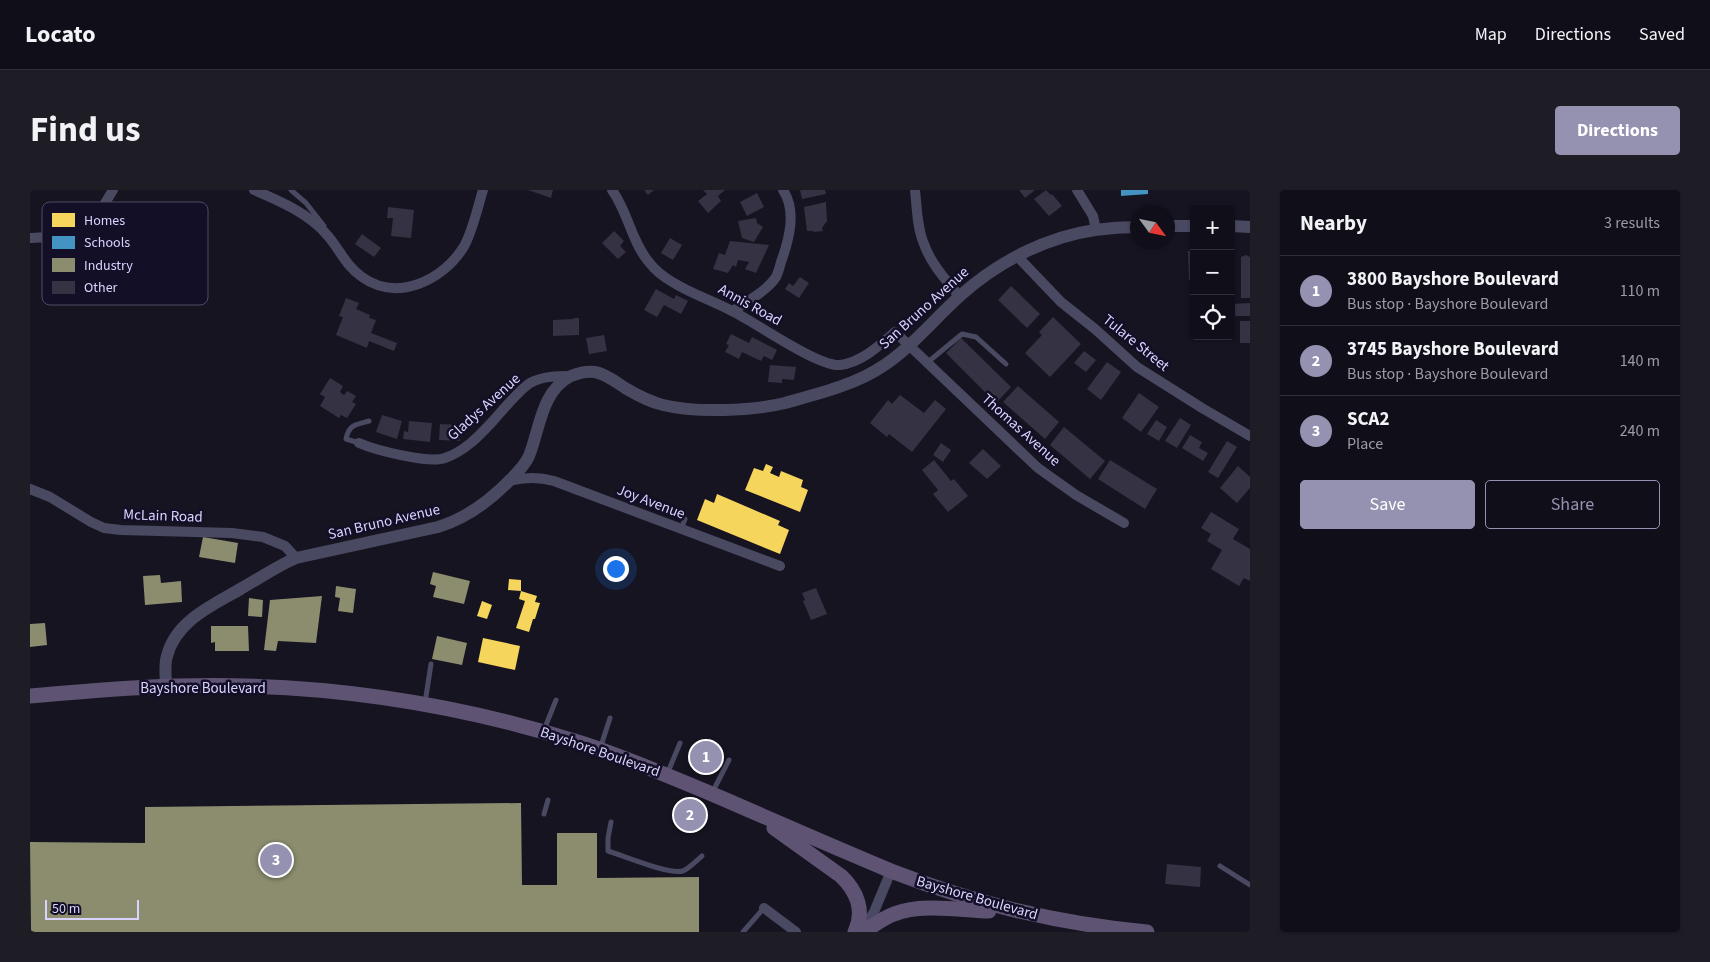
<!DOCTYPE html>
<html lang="en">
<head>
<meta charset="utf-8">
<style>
  :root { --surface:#100f19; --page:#1e1d26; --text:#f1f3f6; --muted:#9c9ca2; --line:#302f38; --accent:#9591b1 }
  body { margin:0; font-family:"Source Sans 3",sans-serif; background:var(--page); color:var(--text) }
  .controls { position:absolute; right:15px; top:15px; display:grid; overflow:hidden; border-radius:5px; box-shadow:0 1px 4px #0004 }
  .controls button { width:45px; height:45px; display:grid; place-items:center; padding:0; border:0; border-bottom:1px solid var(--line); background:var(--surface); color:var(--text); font:25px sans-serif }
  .compass { position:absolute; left:1100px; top:15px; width:45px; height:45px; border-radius:50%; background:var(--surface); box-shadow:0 1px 4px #0004; rotate:123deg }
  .scale { position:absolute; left:15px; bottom:12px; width:94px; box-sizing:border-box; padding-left:5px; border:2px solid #d9d4ff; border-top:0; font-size:14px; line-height:18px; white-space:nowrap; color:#d9d4ff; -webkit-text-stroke:4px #130f26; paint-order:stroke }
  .you { position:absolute; left:585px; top:378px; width:18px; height:18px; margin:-12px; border:4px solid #fff; border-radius:50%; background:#1a73e8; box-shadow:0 0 0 8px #1a73e833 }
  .badge { display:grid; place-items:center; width:32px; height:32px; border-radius:50%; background:var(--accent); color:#fff; font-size:16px; font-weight:700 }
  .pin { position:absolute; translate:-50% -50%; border:2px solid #fff; box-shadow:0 1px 5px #0006 }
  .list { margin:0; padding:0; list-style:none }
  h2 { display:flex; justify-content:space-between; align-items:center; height:65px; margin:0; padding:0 20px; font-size:21px }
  h2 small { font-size:16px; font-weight:400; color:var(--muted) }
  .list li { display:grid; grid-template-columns:32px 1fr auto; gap:15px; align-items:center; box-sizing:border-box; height:70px; padding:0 20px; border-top:1px solid var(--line) }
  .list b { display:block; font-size:19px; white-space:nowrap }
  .list p { margin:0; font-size:16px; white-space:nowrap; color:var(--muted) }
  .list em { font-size:16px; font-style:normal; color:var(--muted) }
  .actions { display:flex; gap:10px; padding:15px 20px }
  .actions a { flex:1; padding:11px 0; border:1px solid var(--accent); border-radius:5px; text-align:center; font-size:18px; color:var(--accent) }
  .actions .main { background:var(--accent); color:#fff }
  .icon { flex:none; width:28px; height:28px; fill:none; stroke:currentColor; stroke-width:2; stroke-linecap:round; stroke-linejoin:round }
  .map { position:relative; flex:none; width:1220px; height:742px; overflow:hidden; border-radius:5px }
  header { display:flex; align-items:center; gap:30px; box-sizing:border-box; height:70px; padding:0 25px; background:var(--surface); border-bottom:1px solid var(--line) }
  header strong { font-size:24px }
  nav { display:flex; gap:28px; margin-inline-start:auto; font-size:18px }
  .intro { display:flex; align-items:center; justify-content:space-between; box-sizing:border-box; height:120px; padding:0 30px }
  h1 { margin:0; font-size:35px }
  .button { padding:12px 22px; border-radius:5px; background:var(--accent); color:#fff; font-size:18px; font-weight:700 }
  main { display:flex; gap:30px; padding:0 30px }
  aside { flex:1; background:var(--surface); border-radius:5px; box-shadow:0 1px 4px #0004 }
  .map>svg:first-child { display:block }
  .homes { fill:#f6d55c }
  .schools { fill:#4393c3 }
  .industry { fill:#8c8c6e }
  .building { fill:#343243 }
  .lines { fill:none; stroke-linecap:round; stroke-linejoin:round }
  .service { stroke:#4a4962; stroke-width:5 }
  .minor { stroke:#4a4962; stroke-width:10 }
  .tertiary { stroke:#4a4962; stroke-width:12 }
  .primary { stroke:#5e5373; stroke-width:15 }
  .labels { text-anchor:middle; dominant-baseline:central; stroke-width:5; stroke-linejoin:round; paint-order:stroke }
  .street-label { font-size:15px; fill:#d9d4ff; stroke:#130f26 }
  .key { fill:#130f26; stroke:#4e4a67; stroke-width:1 }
  .key-label { font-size:14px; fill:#d9d4ff }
</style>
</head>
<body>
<header>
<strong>Locato</strong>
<nav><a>Map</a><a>Directions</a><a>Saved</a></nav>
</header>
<div class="intro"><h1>Find us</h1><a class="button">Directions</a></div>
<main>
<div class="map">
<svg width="1220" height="742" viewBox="0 0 1220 742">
  <rect width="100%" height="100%" fill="#161421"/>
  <!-- homes -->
  <g class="homes">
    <path d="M736,274L743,277L740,283L749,287L751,281L773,290L771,297L778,300L770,322L715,300L724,278L733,281Z"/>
    <path d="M687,304L750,331L748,335L759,340L750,364L667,330L675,309L684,313Z"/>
    <path d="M479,389L491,390V401L478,400Z"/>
    <path d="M491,401L507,406L505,412L510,413L505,429H503L499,442L486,438L495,411L489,409Z"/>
    <path d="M452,411L462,415L457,429L447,426Z"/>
    <path d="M453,448L490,456L485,480L448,472Z"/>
  </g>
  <!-- schools -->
  <path class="schools" d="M1091,0H1118V4L1091,6Z"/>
  <!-- industry -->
  <g class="industry">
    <path d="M173,347L208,353L205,373L169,367Z"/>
    <path d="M403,382L440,391L434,414L403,407L406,396L400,394Z"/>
    <path d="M130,385L131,393L151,391L152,412L115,415L113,386Z"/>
    <path d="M306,396L326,399L323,423L308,421L310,408L305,407Z"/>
    <path d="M292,406L286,453L248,451L246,461L234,460L240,410Z"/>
    <path d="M219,408L233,410L232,427L218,426Z"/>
    <path d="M15,433L17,455L0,457V434Z"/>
    <path d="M181,436H218L219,461H185V452L181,453Z"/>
    <path d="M407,446L437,453L432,475L402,469Z"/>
    <path d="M491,613L492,695H527V643H567V688L669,687V742H1L0,652L115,653V617Z"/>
  </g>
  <!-- building -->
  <g class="building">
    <path d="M498,0H523L521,8Z"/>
    <path d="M614,0H624L618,5Z"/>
    <path d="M673,0H695L688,6L691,11L678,23L668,11L677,4Z"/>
    <path d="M770,0H795L796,4L772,9Z"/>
    <path d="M989,0H1005L995,8Z"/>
    <path d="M1016,0L1021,5L1022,4L1032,16L1019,26L1004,9Z"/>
    <path d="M727,3L734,17L717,26L710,12Z"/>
    <path d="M796,12L797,31L792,38L793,41L783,42V41H777L774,17Z"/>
    <path d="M358,17L384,20L381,48L361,46L363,28H357Z"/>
    <path d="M726,28L727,33L733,37L724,52L712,48L708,31Z"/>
    <path d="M584,41L594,51L590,56L596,62L588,69L572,53Z"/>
    <path d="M332,44L351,58L344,67L325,54Z"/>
    <path d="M640,48L652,55L643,70L631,63Z"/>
    <path d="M700,51L739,55L726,83L715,79L719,72L708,70L706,77L703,75L698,83L683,79L689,63L695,65Z"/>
    <path d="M1158,61H1164V90H1159Z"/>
    <path d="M1216,65L1220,67V108H1211V67Z"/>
    <path d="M770,87L779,93L769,108L755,99L759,93L763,96Z"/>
    <path d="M981,96L1010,124L997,138L968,110Z"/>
    <path d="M626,99L644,109L646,105L658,111L651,124L634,115L627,127L614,120Z"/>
    <path d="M316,108L329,113L326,119L340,125L339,128L346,130L341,143L367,153L364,161L339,151L337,158L306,145L313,127L309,126Z"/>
    <path d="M1220,113V126H1201V114Z"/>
    <path d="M1023,127L1051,154L1020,187L995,163L1012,145L1009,142Z"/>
    <path d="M544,128H549V145L523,146V130L544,129Z"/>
    <rect x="1210" y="131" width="10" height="22"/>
    <path d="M701,144L719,153L722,147L747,160L742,170L734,166L731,171L712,162L709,169L695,162L699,155L696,154Z"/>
    <path d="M574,145L577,161L559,164L556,148Z"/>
    <path d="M931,148L981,197L966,213L916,163Z"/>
    <path d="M1054,161L1066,170L1056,182L1044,173Z"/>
    <path d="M1077,172L1091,182L1071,210L1057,199Z"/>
    <path d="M740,175L766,177L764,190L752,189V193L738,192Z"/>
    <path d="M300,188L313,196L310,202L314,205L317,201L326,206L322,212L326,214L317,228L311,225L309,228L290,216L295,207L290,204Z"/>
    <path d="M988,196L1029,232L1015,249L973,212Z"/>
    <path d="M1109,203L1129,217L1111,242L1092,228Z"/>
    <path d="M870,205L894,223L905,210L916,219L882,262L859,244L857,247L840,233L858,210L862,214Z"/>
    <path d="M352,225L372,231L367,249L346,242Z"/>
    <path d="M1150,228L1161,235L1147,258L1135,251Z"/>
    <path d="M1126,230L1137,237L1129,251L1117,244Z"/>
    <path d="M379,231L402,233L400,252L373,249L374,241L378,242Z"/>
    <path d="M410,234L431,235L430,251L409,250Z"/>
    <path d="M1034,237L1075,271L1060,289L1020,255Z"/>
    <path d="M1160,245L1172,252L1169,258L1178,263L1173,271L1152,258Z"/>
    <path d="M1197,251L1207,257L1188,288L1178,282Z"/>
    <path d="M911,253L921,260L913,272L903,265Z"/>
    <path d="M953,259L971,276L957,289L939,273Z"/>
    <path d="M904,270L921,291L924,289L938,306L918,322L903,304L908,300L892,280Z"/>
    <path d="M1080,270L1127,299L1115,319L1068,289Z"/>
    <path d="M1208,276L1220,287V298L1207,313L1190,298Z"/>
    <path d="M1181,322L1209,339L1203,349L1220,359V391L1214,388L1209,396L1181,379L1192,360L1177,351L1181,344L1171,338Z"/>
    <path d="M786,398L797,424L781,430L773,411L775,410L772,403Z"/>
    <path d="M1137,674L1171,677L1170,697L1135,694Z"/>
  </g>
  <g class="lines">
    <!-- service -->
    <g class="service">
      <path d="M261,0L276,13L294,36"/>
      <path d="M898,172L932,144L946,147L976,174"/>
      <path d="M329,253L316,249C319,234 326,235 339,231"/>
      <path d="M651,339L655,329"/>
      <path d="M395,513L401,474"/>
      <path d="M514,540L526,510"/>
      <path d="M570,559L580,528"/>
      <path d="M638,582L650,553"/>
      <path d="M682,603L699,570"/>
      <path d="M514,624L518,610"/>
      <path d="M581,632L578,648V661C594,666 639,685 653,681C660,678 666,671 672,666"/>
      <path d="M1190,676L1220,695"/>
      <path d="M713,742L734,718"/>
    </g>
    <!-- minor -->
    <g class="minor">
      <path d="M224,0C250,11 280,24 298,46C310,60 316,76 332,87C367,112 412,91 433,58C442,44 448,16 453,0"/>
      <path d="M582,0C598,22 601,50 618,71C624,79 635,88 644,93C662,104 683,111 702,121C725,132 788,177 810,175C832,172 849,156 865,142L1008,278L1046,305L1094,333"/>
      <path d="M885,0C887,18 887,38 894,54C901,74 916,90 929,106"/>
      <path d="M1047,0L1063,26L1066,40"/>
      <path d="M0,48C19,47 46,47 61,33C69,26 77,9 83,0"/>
      <path d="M987,66L1031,112L1065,139L1107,177L1172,218L1220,246"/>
      <path d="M703,121C717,111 737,101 746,87C748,83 750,76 751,72C759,50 767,21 753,0"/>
      <path d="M329,253C345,260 399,274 415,268C435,261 449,246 463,231C472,221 489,200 500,193C513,186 528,186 541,186"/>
      <path d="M479,291C495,287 509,287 524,291L750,376"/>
      <path d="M0,299L20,307L61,332L74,338L91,340L202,343L233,347L255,356L266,368"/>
      <path d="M734,718L766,742"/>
      <path d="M833,739L844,722L861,681"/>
    </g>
    <!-- tertiary -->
    <g class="tertiary">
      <path d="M1138,36H1164"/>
      <path d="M1201,36L1220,37"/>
      <path d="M136,496C136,487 134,475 137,466C146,430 184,415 212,398C230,388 247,376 266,368L408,337C437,328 460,311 481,289C488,282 495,275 499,266C510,239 511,201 541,186C548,183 558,181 565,182C576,184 586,192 595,198C607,205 620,212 633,215C665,223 723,221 755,213C787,204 825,195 853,176C882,157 905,128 931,105C968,72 1016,47 1065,40C1079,38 1094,37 1108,37"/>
    </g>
    <!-- primary -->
    <g class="primary">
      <path d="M0,506C49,502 98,497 148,496C286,492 423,512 554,554C602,570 649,590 696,610C751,634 806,658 861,681C946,714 1025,733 1117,742"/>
      <path d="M744,638L811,686C827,701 835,721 825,742"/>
      <path d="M833,742C843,736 853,728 864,724C890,713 931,720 959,721"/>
    </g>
  </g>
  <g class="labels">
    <!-- street labels -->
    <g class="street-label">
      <text transform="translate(720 115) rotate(29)">Annis Road</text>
      <text transform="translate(894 118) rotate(-42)">San Bruno Avenue</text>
      <text transform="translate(1106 153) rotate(39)">Tulare Street</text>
      <text transform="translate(454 217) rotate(-42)">Gladys Avenue</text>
      <text transform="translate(991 240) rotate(42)">Thomas Avenue</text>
      <text transform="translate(621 312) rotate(21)">Joy Avenue</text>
      <text transform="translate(133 326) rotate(2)">McLain Road</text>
      <text transform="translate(354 332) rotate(-13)">San Bruno Avenue</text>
      <text x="173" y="498">Bayshore Boulevard</text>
      <text transform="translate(570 562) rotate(19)">Bayshore Boulevard</text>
      <text transform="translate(947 708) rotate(16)">Bayshore Boulevard</text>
    </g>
  </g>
  <!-- legend -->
  <rect x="12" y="12" width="166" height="103" rx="8" class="key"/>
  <rect x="22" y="23" width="23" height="14" fill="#f6d55c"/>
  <rect x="22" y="46" width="23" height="13" fill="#4393c3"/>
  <rect x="22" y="68" width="23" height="14" fill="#8c8c6e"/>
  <rect x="22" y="91" width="23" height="13" fill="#343243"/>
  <g class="key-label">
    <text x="54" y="35">Homes</text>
    <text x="54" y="57">Schools</text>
    <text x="54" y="80">Industry</text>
    <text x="54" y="102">Other</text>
  </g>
</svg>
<div class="controls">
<button>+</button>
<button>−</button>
<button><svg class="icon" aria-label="locate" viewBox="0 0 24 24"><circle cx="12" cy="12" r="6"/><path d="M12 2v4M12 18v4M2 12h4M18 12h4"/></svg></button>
</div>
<svg class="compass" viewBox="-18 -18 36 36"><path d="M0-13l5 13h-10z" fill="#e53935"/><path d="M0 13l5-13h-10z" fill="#9c9ca2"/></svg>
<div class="scale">50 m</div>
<div class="you"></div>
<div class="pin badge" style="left:676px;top:567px">1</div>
<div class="pin badge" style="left:660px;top:625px">2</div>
<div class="pin badge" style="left:246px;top:670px">3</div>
</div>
<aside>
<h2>Nearby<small>3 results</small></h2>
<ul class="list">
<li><span class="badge">1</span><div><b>3800 Bayshore Boulevard</b><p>Bus stop · Bayshore Boulevard</p></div><em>110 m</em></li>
<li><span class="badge">2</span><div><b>3745 Bayshore Boulevard</b><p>Bus stop · Bayshore Boulevard</p></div><em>140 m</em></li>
<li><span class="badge">3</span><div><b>SCA2</b><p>Place</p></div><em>240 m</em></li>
</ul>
<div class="actions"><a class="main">Save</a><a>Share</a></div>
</aside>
</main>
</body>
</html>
